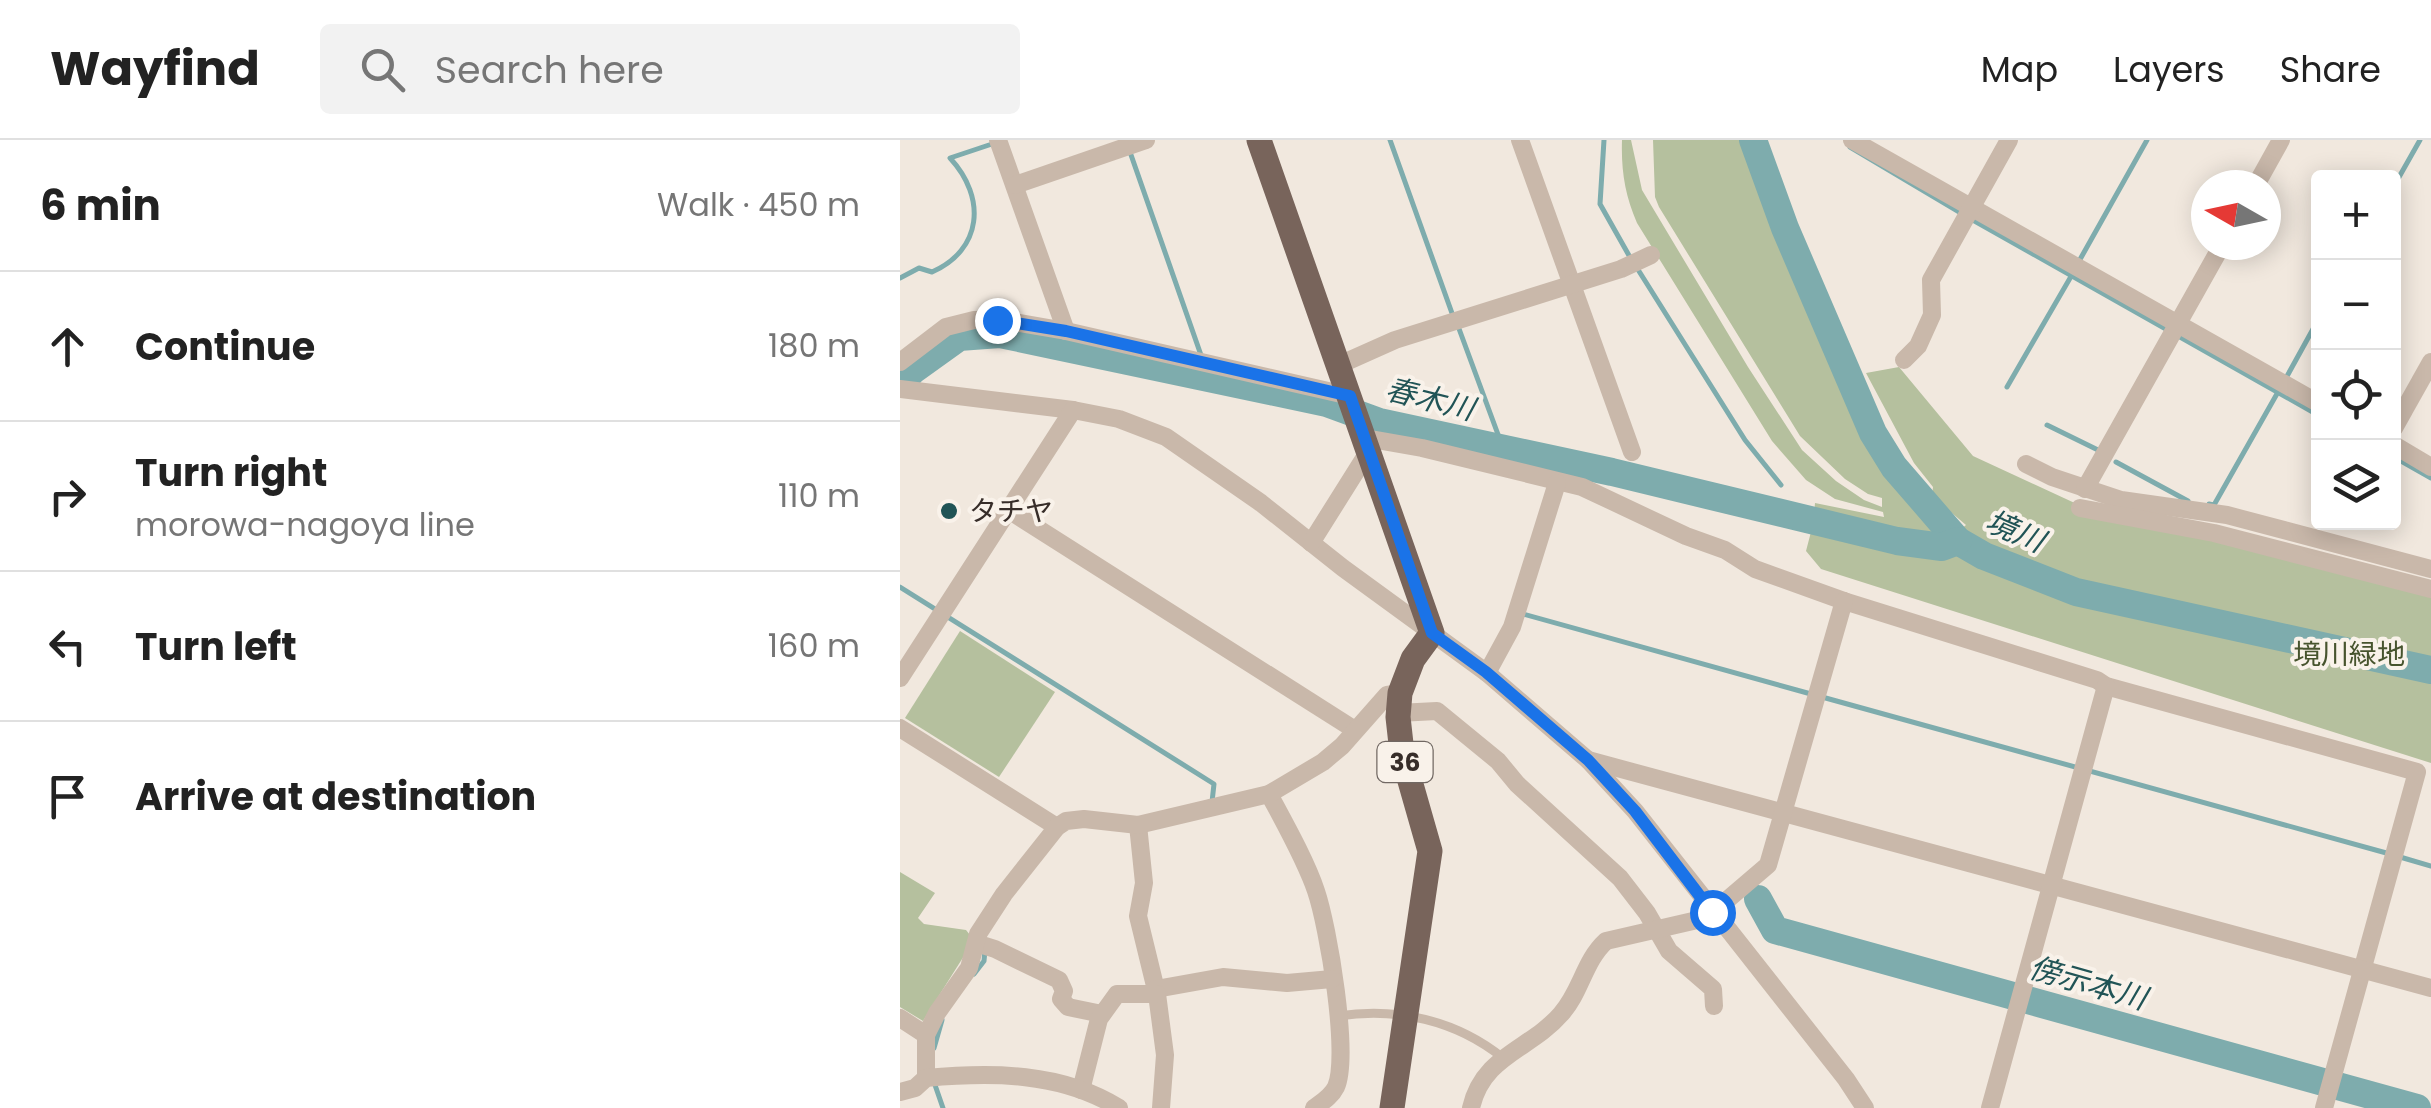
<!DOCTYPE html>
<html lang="en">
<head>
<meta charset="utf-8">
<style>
  :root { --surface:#fff; --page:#f2f2f2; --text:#222; --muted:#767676; --line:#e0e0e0 }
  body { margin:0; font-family:Poppins,"Noto Sans JP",sans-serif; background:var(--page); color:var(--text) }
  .controls { position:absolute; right:30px; top:30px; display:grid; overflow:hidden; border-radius:10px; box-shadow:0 5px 25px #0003 }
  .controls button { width:90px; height:90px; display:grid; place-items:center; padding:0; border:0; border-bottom:2px solid var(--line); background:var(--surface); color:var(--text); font:50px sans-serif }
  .compass { position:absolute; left:1291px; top:30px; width:90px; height:90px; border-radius:50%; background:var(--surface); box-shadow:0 5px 25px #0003; rotate:279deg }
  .stop { position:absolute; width:30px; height:30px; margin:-22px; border:8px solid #1a73e8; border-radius:50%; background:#fff }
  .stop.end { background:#1a73e8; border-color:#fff; box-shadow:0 2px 10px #0008 }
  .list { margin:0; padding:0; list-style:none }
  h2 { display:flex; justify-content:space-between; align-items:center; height:130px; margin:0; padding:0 40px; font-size:42px }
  h2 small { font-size:32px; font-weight:400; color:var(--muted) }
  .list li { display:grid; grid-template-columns:65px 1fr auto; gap:30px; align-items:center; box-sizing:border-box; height:150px; padding:0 40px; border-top:2px solid var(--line) }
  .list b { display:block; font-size:38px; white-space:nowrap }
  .list p { margin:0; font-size:32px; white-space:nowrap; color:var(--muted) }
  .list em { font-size:32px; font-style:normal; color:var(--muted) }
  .icon { flex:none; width:55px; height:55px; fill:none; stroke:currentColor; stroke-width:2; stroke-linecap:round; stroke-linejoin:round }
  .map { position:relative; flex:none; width:1531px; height:968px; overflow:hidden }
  header { display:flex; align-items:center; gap:60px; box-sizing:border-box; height:140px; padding:0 50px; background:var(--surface); border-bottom:2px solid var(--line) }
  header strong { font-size:48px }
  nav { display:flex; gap:55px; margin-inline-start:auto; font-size:35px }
  .search { width:700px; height:90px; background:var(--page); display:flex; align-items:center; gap:25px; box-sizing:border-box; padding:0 35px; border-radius:10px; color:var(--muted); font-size:38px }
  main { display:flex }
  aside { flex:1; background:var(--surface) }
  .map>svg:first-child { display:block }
  .green { fill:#b5c09e }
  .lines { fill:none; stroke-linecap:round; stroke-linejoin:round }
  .stream { stroke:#7eacad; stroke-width:5 }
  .river { stroke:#7eacad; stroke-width:28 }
  .lane { stroke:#c9b8aa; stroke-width:9 }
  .street { stroke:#c9b8aa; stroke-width:18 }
  .primary { stroke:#78645b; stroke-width:25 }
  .route { stroke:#1a73e8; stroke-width:12 }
  .poi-dot { fill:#215456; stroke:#f9f2ea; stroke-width:4 }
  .labels { text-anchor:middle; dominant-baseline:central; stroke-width:8; stroke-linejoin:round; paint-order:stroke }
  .shield { fill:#f9f2ea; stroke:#716863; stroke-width:2.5 }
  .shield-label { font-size:25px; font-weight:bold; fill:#372d29 }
  .poi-label { font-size:28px; fill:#372d29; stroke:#f9f2ea; text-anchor:start }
  .park-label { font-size:28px; fill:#47542e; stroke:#f9f2ea }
  .water-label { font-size:30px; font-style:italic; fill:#215456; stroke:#f9f2ea }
</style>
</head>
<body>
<header>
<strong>Wayfind</strong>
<div class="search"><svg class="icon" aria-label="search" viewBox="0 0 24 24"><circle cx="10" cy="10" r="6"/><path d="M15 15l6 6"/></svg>Search here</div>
<nav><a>Map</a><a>Layers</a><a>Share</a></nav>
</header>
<main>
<aside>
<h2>6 min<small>Walk · 450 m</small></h2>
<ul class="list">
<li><svg class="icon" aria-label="ahead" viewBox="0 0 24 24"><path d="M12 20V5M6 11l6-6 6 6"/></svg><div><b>Continue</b></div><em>180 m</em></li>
<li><svg class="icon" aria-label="right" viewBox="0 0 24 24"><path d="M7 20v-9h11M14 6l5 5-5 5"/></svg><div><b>Turn right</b><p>morowa-nagoya line</p></div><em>110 m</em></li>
<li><svg class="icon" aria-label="left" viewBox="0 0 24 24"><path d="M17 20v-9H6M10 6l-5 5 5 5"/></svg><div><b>Turn left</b></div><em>160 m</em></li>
<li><svg class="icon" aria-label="arrive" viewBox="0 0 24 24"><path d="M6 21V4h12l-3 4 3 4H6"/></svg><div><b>Arrive at destination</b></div></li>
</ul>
</aside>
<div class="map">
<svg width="1531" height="968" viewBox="0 0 1531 968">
  <rect width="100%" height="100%" fill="#f1e8de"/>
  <!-- green -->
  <g class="green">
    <path d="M722,0H731L742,50L848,227L902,310L936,341L964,360L982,367V358L968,354L945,339L900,296L759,67L755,57L753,0H844L910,174L966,298L1012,363L1029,376L1039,389L1033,402L914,376L915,363L984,377L983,372L935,359L906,340L872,301L737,83C725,55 721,31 722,0Z"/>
    <path d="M999,227L1073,316L1179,365L1531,453V623L921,429L906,411L912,388L1031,414L1066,385L1032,356L1033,347L1014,323L966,233Z"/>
    <path d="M60,491L155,552L99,637L5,578Z"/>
    <path d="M0,732L35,753L18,778L24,784L66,790L74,800L23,881L0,867Z"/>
  </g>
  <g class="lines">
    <!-- stream -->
    <g class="stream">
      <path d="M490,0L553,176"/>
      <path d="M704,0L700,64L731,119"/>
      <path d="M950,7L1061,73"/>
      <path d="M230,12L302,218"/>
      <path d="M1494,46L1520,0"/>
      <path d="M1071,79L1418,275"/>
      <path d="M1178,123L1247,0"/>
      <path d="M737,128L845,300L881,345"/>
      <path d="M0,138L19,128L32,132C82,110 87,58 50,18L95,3"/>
      <path d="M558,186L603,308"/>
      <path d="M1386,238L1418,180"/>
      <path d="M1107,247L1173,133"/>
      <path d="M1147,285L1198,310"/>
      <path d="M1494,317L1531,338"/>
      <path d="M1216,322L1288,361"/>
      <path d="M1309,364L1314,365L1378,252"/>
      <path d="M0,447L314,644L312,662H309"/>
      <path d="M623,474L911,554"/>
      <path d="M922,557L1490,714"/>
      <path d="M1500,717L1531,726"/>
      <path d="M74,834L84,821L85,810"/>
      <path d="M34,908L42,880"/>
      <path d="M35,945L43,968"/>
    </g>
    <!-- river -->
    <g class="river">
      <path d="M853,0L885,88L973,293L994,327L1058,401L1084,416L1176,452L1531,530"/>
      <path d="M0,244L13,230L59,197L100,194L427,263L479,282L712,332L997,401L1042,407L1058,401"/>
      <path d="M858,759L875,790L1517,968"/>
    </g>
    <!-- lane -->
    <path class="lane" d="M438,876C497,867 556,880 603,918"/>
    <!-- street -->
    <g class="street">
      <path d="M98,0L166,191"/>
      <path d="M620,0L732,312"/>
      <path d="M952,0L1418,263"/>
      <path d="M115,45L246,0"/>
      <path d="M1356,45L1381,0"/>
      <path d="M1004,220L1018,206L1032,175L1031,140L1109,0"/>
      <path d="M0,222L46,187L74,180L97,179L166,191L450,256"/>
      <path d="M439,225L495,200L721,129L751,115"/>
      <path d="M0,249L173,270L219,279L266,297L361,363L443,428L587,533L688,620L735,671L946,939L965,968"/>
      <path d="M1494,288L1531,222"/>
      <path d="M465,298L522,308L682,347L786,396L825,410L855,429L944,461L1197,540L1206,546L1517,632L1424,968"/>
      <path d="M1494,305L1531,327"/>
      <path d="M1126,324L1152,337L1221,360L1327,375L1531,429"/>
      <path d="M1185,349L1322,105"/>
      <path d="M1180,368L1314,393L1531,449"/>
      <path d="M107,369L455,590"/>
      <path d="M411,403L465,317L471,314"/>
      <path d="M587,533L612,487L657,343"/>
      <path d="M0,538L173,270"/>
      <path d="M498,573L537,571L598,621L617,644L720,738L747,773L769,811L813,849L814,866"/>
      <path d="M0,588L157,687"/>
      <path d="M688,620L1531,848"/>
      <path d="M369,654C384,682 406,721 416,751C428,786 450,915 436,947C431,957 422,962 414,968"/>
      <path d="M238,685L244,743L238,776L257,854L265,915L261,968"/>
      <path d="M76,803L95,809L159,840L164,851L161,859L168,867L202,874"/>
      <path d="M256,849L323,837L387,843L432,839"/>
      <path d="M0,878L26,895"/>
      <path d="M26,938V895L37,873L69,828L78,794L104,754L157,687L166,681L184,679L238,685L369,654L423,622L442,606L487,555L500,553"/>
      <path d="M181,950L199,879L217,854H257"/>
      <path d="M0,952L15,948L26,938C92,932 161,932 219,968"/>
      <path d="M571,968C583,915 630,910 661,874C681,852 684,821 706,801L806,778L868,725L944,461"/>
      <path d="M1090,968L1206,546"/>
    </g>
    <!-- primary -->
    <path class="primary" d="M359,0L532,493L513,519L500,553L498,577L502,613L530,711L492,968"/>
  </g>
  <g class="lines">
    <!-- route -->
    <path class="route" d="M97,180L166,191L450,256L532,493L586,532L688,620L735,671L812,772"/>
  </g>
  <!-- markers -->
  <circle class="poi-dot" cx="49" cy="371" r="10"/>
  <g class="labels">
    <!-- shield labels -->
    <rect class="shield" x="477.5" y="602" width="55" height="40" rx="8"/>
    <g class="shield-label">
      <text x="505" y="622">36</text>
    </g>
    <!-- poi labels -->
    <g class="poi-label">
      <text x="69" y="371">タチヤ</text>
    </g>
    <!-- park labels -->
    <g class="park-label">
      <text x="1449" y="514">境川緑地</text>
    </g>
    <!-- water labels -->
    <g class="water-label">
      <text transform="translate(530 259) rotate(14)">春木川</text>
      <text transform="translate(1115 391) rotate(23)">境川</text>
      <text transform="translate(1188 843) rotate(16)">傍示本川</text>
    </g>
  </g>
</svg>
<div class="controls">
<button>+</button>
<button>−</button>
<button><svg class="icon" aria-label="locate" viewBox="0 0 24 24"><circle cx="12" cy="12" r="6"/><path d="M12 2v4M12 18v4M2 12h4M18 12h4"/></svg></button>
<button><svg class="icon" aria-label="layers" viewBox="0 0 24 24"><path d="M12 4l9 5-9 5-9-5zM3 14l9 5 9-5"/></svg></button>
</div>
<svg class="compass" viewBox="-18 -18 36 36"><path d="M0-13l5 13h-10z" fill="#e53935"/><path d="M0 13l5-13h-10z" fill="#767676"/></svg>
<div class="stop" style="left:812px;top:772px"></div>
<div class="stop end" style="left:97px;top:180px"></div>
</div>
</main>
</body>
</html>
